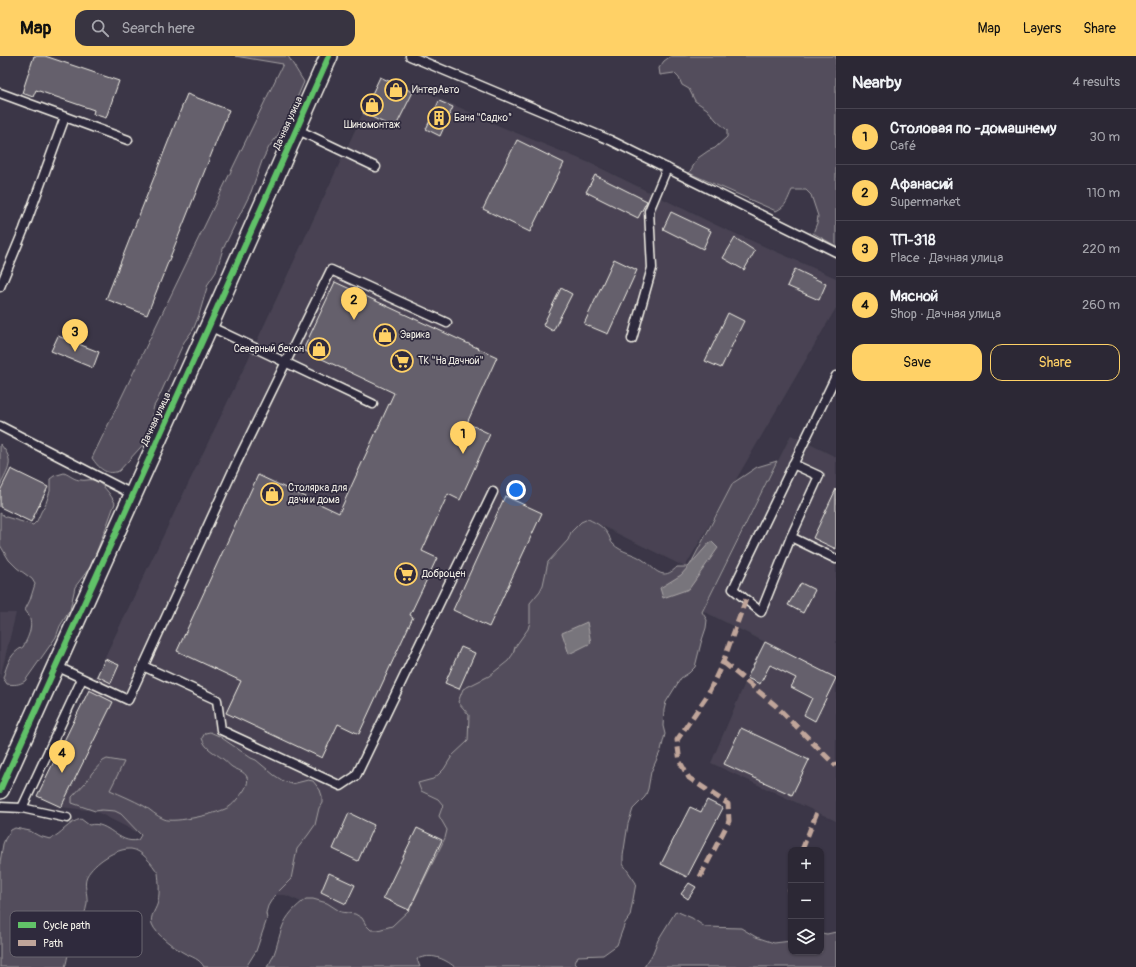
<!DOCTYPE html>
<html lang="en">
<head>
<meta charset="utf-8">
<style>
  :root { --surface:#2c2835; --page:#383441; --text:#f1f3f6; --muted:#a6a6ad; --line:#484450; --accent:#ffd166 }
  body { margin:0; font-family:Pangolin,sans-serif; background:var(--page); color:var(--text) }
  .controls { position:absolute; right:12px; bottom:12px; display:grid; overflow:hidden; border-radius:8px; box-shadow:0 1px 3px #0004 }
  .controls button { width:36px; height:36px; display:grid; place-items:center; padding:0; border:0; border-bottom:1px solid var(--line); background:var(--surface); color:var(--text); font:20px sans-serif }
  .you { position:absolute; left:516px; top:434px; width:14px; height:14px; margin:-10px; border:3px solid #fff; border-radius:50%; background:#1a73e8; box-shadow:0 0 0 6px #1a73e833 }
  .badge { display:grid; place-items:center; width:26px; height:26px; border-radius:50%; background:var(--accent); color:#111; font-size:13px; font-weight:700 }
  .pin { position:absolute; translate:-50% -33px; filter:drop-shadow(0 1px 2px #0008) }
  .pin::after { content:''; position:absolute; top:21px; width:14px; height:12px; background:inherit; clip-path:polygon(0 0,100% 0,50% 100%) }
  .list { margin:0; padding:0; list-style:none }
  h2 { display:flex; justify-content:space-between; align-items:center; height:52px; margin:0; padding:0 16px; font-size:17px }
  h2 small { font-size:13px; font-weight:400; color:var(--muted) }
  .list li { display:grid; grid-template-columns:26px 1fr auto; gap:12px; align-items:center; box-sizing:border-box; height:56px; padding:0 16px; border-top:1px solid var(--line) }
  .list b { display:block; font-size:15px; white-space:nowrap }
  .list p { margin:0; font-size:13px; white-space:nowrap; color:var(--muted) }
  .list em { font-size:13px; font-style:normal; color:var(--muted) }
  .actions { display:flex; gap:8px; padding:12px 16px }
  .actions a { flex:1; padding:9px 0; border:1px solid var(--accent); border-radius:12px; text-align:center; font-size:14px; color:var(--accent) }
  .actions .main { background:var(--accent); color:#111 }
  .icon { flex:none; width:22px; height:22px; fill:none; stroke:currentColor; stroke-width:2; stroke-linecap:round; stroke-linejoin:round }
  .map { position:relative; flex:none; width:836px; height:911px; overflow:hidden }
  header { display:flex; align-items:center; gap:24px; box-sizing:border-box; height:56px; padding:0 20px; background:var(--accent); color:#111 }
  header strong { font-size:19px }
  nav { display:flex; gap:22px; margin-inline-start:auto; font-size:14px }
  .search { width:280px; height:36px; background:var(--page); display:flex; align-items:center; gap:10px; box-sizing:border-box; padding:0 14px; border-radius:12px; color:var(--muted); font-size:15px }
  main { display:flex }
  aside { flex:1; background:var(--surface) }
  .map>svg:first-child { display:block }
  .built { fill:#484352 }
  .green { fill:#534e5c; stroke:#a4a0a2 }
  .water { fill:#78747b; stroke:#aaa6a7 }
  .building { fill:#65616c; stroke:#f4f1e8 }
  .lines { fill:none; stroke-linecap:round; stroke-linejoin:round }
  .lane-casing { stroke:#f4f1e8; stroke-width:11 }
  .street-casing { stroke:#f4f1e8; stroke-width:20 }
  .lane { stroke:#2f2a3d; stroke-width:8 }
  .street { stroke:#2f2a3d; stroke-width:17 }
  .quiet { stroke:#c0a59a; stroke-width:5; stroke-dasharray:10 5; stroke-linecap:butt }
  .cycleway-casing { stroke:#2f2a3d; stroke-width:8 }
  .cycleway { stroke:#61c268; stroke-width:6 }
  .labels { text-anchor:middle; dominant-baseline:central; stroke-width:3.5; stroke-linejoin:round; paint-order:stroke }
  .poi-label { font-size:10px; fill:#f4f1e8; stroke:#2f2a3d; text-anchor:start }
  .street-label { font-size:10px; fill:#f4f1e8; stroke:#2f2a3d }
  .key { fill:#2f2a3d; stroke:#6a6670; stroke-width:1 }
  .key-label { font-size:11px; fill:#f4f1e8 }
</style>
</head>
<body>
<header>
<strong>Map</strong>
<div class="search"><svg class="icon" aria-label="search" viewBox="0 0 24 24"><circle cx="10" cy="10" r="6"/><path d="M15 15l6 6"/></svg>Search here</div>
<nav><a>Map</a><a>Layers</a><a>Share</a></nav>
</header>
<main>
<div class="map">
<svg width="836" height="911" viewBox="0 0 836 911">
  <rect width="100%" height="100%" fill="#3b3647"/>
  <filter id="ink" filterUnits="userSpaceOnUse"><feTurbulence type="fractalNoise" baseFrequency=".025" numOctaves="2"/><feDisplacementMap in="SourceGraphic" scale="8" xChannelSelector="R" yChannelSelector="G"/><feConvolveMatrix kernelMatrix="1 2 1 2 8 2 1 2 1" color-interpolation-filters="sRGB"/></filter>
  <g filter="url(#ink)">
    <!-- built -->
    <g class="built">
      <path d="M422,34L497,69L592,108L718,170L836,222V252L685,511L588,463L439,759L452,780L403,890L285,839H261L95,755L61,751L113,646L89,634L254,291L363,57L395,72L413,36Z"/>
      <path d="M791,379L836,401V765L711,707L747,622L765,586L703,555Z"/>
      <path d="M0,557H16L0,622Z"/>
    </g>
    <!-- green -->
    <g class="green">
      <path d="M235,0H288L304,26L287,65L278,79L269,91L262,105L251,136L223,193L216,216L208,228L199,259L193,274L184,286L158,343L154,350L152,358L153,373L150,381L119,415C106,420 99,412 92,402L283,8Z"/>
      <path d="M671,0H836V190L813,177L817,167L818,160L811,139L806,134H792C787,144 787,150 776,155L689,117L698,102L708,95L715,92L727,81V74L716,64L707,53L695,45L689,33L682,29L679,22L674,17L660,19L659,12L664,5Z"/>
      <path d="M0,388C16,405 8,413 0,430Z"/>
      <path d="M777,405L702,556L707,564L706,572L701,587L695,611L689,617L681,622L666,646L664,654L663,670L665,678L661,694L651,716L648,733L645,741L633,753L628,768L623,800V808L636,827L630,860L625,867L617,889L603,899L578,900L575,907L578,911H455C443,902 432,897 417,903L420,911H267C276,899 277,886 282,872C286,860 296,850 306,843H313L327,847L341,856L355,858L362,862L366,869L371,874H378L392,870L409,854L445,782L447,774L439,760L443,749L438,743L421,735L418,727L433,723L439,718L444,713L452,700L468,685L469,659L458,646L463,633L489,620L508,605L513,598L515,591L528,573L530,566V547L540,535L543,529L548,506L568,484L571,476L581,466L588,463C598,468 603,470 609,480C610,483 611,486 613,488C622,497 634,497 643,504C650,508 655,517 664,518C669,518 673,515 677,511H689L733,427L757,411Z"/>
      <path d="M64,417C70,419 74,424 81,424C85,425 89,423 93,424C102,426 111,439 115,447L107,469L91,510L75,531L70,554L60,570L56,581L25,625C19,629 14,629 7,628L3,622C7,609 10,597 23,591C30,578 35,566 25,554L30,544L35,528L32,523L17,512L9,504L0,489V457L6,461L33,469L37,465L41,456L46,447L50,435V423L54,420Z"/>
      <path d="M210,676L219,680L251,702L256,704L274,719L283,725L292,728L308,724L313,725L320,734L322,740V747L319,752L315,769L308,779L297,793L291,823L274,840L268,850L266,857L267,863L256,895L246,911H204C200,903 192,901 184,897C175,892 156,879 152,868C149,860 157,853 158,845C160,836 159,825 158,817C152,808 142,794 131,793C116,792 94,807 87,820C83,828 88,838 87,847C85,864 74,880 69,896C67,901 67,906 65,911H0V806L3,788L5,783L11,774L15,772L30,775L39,780L50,783C62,778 68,766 81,763L89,769C109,764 118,789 138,784L141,779L121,758L115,755L102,754L95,755L72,747V741L86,726L92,717L103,705L107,703L124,706L110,734C121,739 133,744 144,750C151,754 156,760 164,763C174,768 220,757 229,751C232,749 235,746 237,743C242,738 250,728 247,721C244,715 237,714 232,711C229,709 226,705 223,703C214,696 205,693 202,682L205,677Z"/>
      <path d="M676,855L692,862L705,871L741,872L756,881L774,887L791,885V896H821V877L827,878L836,876V911H644L652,899L658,884Z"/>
    </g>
    <!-- water -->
    <g class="water">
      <path d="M711,485L718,492L689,533L663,542L660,532L681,519Z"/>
      <path d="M587,566L591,587L569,598L562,577Z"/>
    </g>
    <!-- building -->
    <g class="building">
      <path d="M34,0H45L119,25L106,62L93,58L94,54L36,34L33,41L22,37Z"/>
      <path d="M380,21L413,36L395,72L363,57Z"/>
      <path d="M187,38L229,54L147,259L106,243Z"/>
      <path d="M439,45L453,51L440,80L426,73Z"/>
      <path d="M517,84L564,107L530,176L483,153Z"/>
      <path d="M595,119L647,145L638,162L586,136Z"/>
      <path d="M671,156L711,175L703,193L663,173Z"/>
      <path d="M735,182L755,195L744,214L723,202Z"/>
      <path d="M614,203L637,214L608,278L584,268Z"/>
      <path d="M795,213L826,228L819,244L787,230Z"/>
      <path d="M335,226L497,301L467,367L490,378L460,444L448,438L422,495L437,502L410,559L413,561L359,678L338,668L322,702L226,657L241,625L177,595L258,419L339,457L394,337L303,294Z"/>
      <path d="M561,232L572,238L553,275L543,269Z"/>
      <path d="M728,257L744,265L721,312L705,305Z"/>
      <path d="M58,280L99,296L93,312L51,295Z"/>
      <path d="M11,413L48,431L31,466L0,451V435Z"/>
      <path d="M836,433V493L813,482Z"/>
      <path d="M505,440L542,457L489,571L453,554Z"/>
      <path d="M801,527L815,534L803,557L788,549Z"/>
      <path d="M765,586L836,622L815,665L804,659L812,642L791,631L796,622L770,609L760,628L747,622Z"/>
      <path d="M461,591L475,597L459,633L445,627Z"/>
      <path d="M105,603L119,609L111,627L97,620Z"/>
      <path d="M89,634L113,646L61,751L37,740Z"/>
      <path d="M741,672L809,704L792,739L724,708Z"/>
      <path d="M707,744L723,752L687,821L661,808L690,751L701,756Z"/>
      <path d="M349,757L374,769L358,805L333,793Z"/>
      <path d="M417,772L442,784L409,854L383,842Z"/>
      <path d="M329,817L355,829L346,848L321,836Z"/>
      <path d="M689,827L696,831L688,843L681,838Z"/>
    </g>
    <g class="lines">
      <!-- lane casing -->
      <g class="lane-casing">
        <g id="lane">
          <path d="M410,0L610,84L836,196"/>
          <path d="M0,37L128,84"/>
          <path d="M296,73L376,111"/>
          <path d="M0,231L24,173L65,61"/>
          <path d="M209,270L373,348"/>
          <path d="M632,283L652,212L649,155L667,112"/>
          <path d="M0,370L132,438"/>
          <path d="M793,408L819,420L791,481L761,556L733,533L836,320"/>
          <path d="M791,481L836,503"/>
          <path d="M56,610L128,644L236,408L331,214L447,267"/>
          <path d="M143,610L217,644L221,674L341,730L356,720L493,436"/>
          <path d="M0,751L22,752L82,623"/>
          <path d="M22,752L67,762"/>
        </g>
      </g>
      <!-- street casing -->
      <g class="street-casing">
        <path id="street" d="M0,734L209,270L329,0"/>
      </g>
      <!-- lane -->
      <use href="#lane" class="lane"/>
      <!-- street -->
      <use href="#street" class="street"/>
      <!-- quiet -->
      <g class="quiet">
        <path d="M723,606L775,649L836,710"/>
        <path d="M802,794L817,756"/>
        <path d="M700,821L729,765L728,748L689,722L680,706L677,684L707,640L723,606L746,543"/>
        <path d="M789,838L791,831"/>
      </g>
      <!-- cycleway casing -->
      <g class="cycleway-casing">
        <path id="cycleway" d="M0,734L209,270L329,0"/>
      </g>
      <!-- cycleway -->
      <use href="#cycleway" class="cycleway"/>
    </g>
  </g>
  <!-- icons -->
  <defs>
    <g id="shop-ring" transform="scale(1.15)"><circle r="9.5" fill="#2f2a3d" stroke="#ffd166" stroke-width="1.5"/><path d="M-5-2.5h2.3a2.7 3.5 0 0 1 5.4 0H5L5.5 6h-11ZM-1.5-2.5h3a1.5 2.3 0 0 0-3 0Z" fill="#ffd166"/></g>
    <g id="building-ring" transform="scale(1.15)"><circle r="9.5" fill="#2f2a3d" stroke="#ffd166" stroke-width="1.5"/><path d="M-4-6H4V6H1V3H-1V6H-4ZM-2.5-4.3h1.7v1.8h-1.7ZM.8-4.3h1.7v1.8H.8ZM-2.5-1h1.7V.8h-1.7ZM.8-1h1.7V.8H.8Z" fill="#ffd166"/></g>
    <g id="supermarket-ring" transform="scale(1.15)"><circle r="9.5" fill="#2f2a3d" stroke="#ffd166" stroke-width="1.5"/><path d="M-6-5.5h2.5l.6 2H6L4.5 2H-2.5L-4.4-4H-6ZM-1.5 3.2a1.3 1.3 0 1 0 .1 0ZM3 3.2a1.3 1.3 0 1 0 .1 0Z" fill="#ffd166"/></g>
  </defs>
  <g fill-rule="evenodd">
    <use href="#shop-ring" x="396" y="34"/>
    <use href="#shop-ring" x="372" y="49"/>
    <use href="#building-ring" x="439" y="62"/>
    <use href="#shop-ring" x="385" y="279"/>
    <use href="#shop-ring" x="319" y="293"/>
    <use href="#supermarket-ring" x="402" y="305"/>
    <use href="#shop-ring" x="272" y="438"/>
    <use href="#supermarket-ring" x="406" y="518"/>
  </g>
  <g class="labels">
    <!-- poi labels -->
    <g class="poi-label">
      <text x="412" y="34">ИнтерАвто</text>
      <text x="454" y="62">Баня "Садко"</text>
      <text x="372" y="69" text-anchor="middle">Шиномонтаж</text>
      <text x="400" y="279">Эврика</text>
      <text x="304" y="293" text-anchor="end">Северный бекон</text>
      <text x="418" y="305">ТК "На Дачной"</text>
      <text x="288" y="432">Столярка для<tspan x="288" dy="12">дачи и дома</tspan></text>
      <text x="422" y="518">Доброцен</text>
    </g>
    <!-- street labels -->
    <g class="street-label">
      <text transform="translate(288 67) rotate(-66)">Дачная улица</text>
      <text transform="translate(156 363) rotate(-65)">Дачная улица</text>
    </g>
  </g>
  <!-- legend -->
  <rect x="10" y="855" width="132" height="46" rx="6" class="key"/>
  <rect x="18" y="866" width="18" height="6" fill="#61c268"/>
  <rect x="18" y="884" width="18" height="6" fill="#c0a59a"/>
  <g class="key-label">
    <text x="43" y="873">Cycle path</text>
    <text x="43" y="891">Path</text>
  </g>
</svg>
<div class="controls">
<button>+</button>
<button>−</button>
<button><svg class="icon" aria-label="layers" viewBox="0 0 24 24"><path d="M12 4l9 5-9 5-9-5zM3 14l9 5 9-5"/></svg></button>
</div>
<div class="you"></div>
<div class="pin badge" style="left:463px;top:398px">1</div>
<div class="pin badge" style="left:354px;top:264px">2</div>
<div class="pin badge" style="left:75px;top:296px">3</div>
<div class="pin badge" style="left:62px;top:717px">4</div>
</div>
<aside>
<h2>Nearby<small>4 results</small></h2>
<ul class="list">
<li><span class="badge">1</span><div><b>Столовая по -домашнему</b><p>Café</p></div><em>30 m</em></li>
<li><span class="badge">2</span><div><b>Афанасий</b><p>Supermarket</p></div><em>110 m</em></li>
<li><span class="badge">3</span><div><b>ТП-318</b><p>Place · Дачная улица</p></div><em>220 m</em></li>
<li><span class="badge">4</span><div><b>Мясной</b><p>Shop · Дачная улица</p></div><em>260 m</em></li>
</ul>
<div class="actions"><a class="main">Save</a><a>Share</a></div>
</aside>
</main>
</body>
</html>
